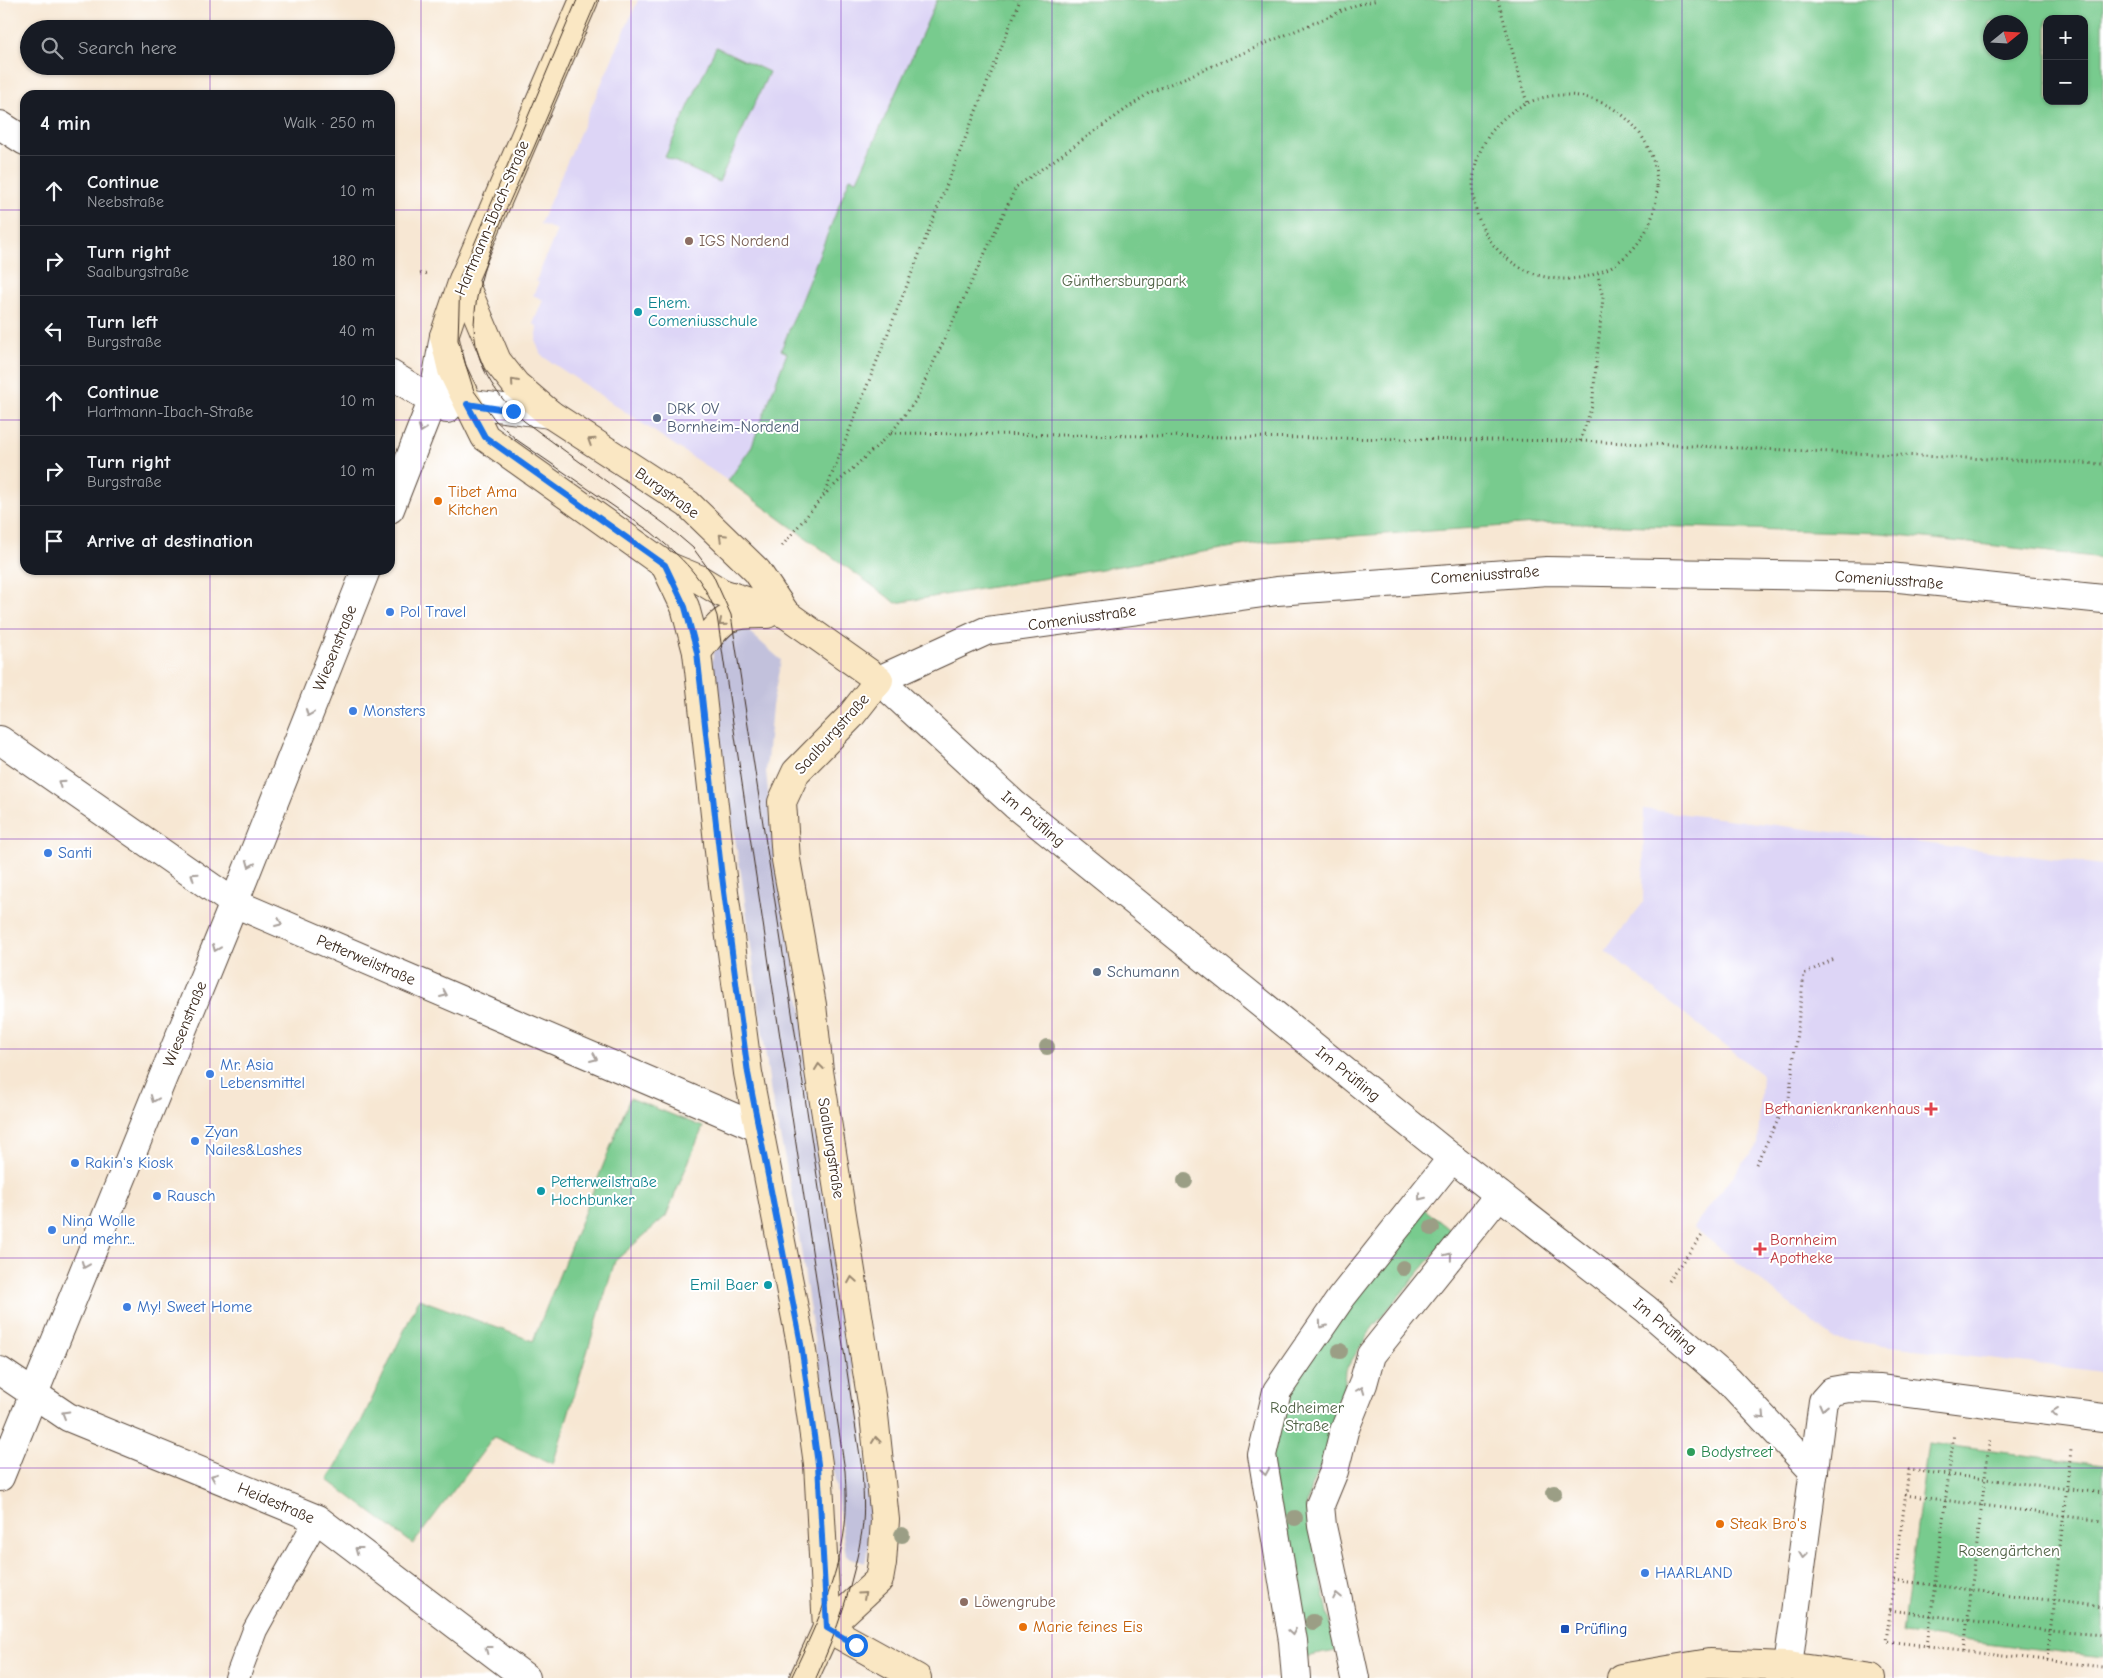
<!DOCTYPE html>
<html lang="en">
<head>
<meta charset="utf-8">
<style>
  :root { --surface:#171b24; --page:#242831; --text:#f1f3f6; --muted:#9ea1a6; --line:#363941 }
  body { margin:0; font-family:"Comic Neue",sans-serif; background:var(--page); color:var(--text) }
  .controls { position:absolute; right:15px; top:15px; display:grid; overflow:hidden; border-radius:10px; box-shadow:0 1px 4px #0004 }
  .controls button { width:45px; height:45px; display:grid; place-items:center; padding:0; border:0; border-bottom:1px solid var(--line); background:var(--surface); color:var(--text); font:25px sans-serif }
  .compass { position:absolute; left:1983px; top:15px; width:45px; height:45px; border-radius:50%; background:var(--surface); box-shadow:0 1px 4px #0004; rotate:72deg }
  .stop { position:absolute; width:15px; height:15px; margin:-11px; border:4px solid #1a73e8; border-radius:50%; background:#fff }
  .stop.end { background:#1a73e8; border-color:#fff; box-shadow:0 1px 5px #0008 }
  .list { margin:0; padding:0; list-style:none }
  h2 { display:flex; justify-content:space-between; align-items:center; height:65px; margin:0; padding:0 20px; font-size:21px }
  h2 small { font-size:16px; font-weight:400; color:var(--muted) }
  .list li { display:grid; grid-template-columns:32px 1fr auto; gap:15px; align-items:center; box-sizing:border-box; height:70px; padding:0 20px; border-top:1px solid var(--line) }
  .list b { display:block; font-size:19px; white-space:nowrap }
  .list p { margin:0; font-size:16px; white-space:nowrap; color:var(--muted) }
  .list em { font-size:16px; font-style:normal; color:var(--muted) }
  .icon { flex:none; width:28px; height:28px; fill:none; stroke:currentColor; stroke-width:2; stroke-linecap:round; stroke-linejoin:round }
  .map { position:relative; flex:none; width:2103px; height:1678px; overflow:hidden }
  .search { position:absolute; background:var(--surface); box-shadow:0 1px 4px #0004; left:20px; top:20px; width:375px; height:55px; display:flex; align-items:center; gap:12px; box-sizing:border-box; padding:0 18px; border-radius:28px; color:var(--muted); font-size:19px }
  .panel { position:absolute; background:var(--surface); box-shadow:0 1px 4px #0004; left:20px; top:90px; width:375px; height:485px; border-radius:15px }
  .map>svg:first-child { display:block }
  .built { fill:#ddd5f6 }
  .industrial { fill:#c2c1dc }
  .park { fill:#78cb8e; stroke:#5a7a56; fill-rule:evenodd }
  .lines { fill:none; stroke-linecap:round; stroke-linejoin:round }
  .lane-casing { stroke:#574639; stroke-width:26 }
  .street-casing { stroke:#574639; stroke-width:30 }
  .secondary-casing { stroke:#574639; stroke-width:30 }
  .path { stroke:#574639; stroke-width:3; stroke-dasharray:1 4; stroke-linecap:butt }
  .lane { stroke:#fff; stroke-width:24 }
  .street { stroke:#fff; stroke-width:28 }
  .secondary { stroke:#fae7c3; stroke-width:28 }
  .tram { stroke:#3b2a1e; stroke-width:1 }
  .tree { fill:#9b9e85 }
  .oneway { stroke:#9a8870 }
  .oneway2 { stroke:#a79f9a }
  .route { stroke:#1a73e8; stroke-width:6 }
  .grid { fill:none; stroke:#7b2cbf; stroke-width:1; stroke-opacity:0.55 }
  .education-dot { fill:#8d6e63; stroke:#fff; stroke-width:2 }
  .culture-dot { fill:#0f9aa8; stroke:#fff; stroke-width:2 }
  .service-dot { fill:#5c6f8a; stroke:#fff; stroke-width:2 }
  .food-dot { fill:#e8710a; stroke:#fff; stroke-width:2 }
  .shop-dot { fill:#3f7fe0; stroke:#fff; stroke-width:2 }
  .health-dot { fill:#e0444e; stroke:#fff; stroke-width:2 }
  .leisure-dot { fill:#2e9e5b; stroke:#fff; stroke-width:2 }
  .transit-dot { fill:#1a4fb4; stroke:#fff; stroke-width:2 }
  .labels { text-anchor:middle; dominant-baseline:central; stroke-width:4; stroke-linejoin:round; paint-order:stroke }
  .street-label { font-size:16px; fill:#3b2a1e; stroke:#fff }
  .education-label { font-size:16px; fill:#785e54; stroke:#fff; text-anchor:start }
  .park-label { font-size:16px; fill:#506245; stroke:#fff }
  .culture-label { font-size:16px; fill:#0d838f; stroke:#fff; text-anchor:start }
  .service-label { font-size:16px; fill:#4e5e75; stroke:#fff; text-anchor:start }
  .food-label { font-size:16px; fill:#c56008; stroke:#fff; text-anchor:start }
  .shop-label { font-size:16px; fill:#366cbe; stroke:#fff; text-anchor:start }
  .health-label { font-size:16px; fill:#be3a42; stroke:#fff; text-anchor:end }
  .leisure-label { font-size:16px; fill:#27864d; stroke:#fff; text-anchor:start }
  .transit-label { font-size:16px; fill:#164399; stroke:#fff; text-anchor:start }
</style>
</head>
<body>
<div class="map">
<svg width="2103" height="1678" viewBox="0 0 2103 1678">
  <rect width="100%" height="100%" fill="#fff"/>
  <filter id="ink" filterUnits="userSpaceOnUse"><feTurbulence type="fractalNoise" baseFrequency=".02" numOctaves="2"/><feDisplacementMap in="SourceGraphic" scale="10" xChannelSelector="R" yChannelSelector="G"/><feConvolveMatrix kernelMatrix="1 2 1 2 8 2 1 2 1" color-interpolation-filters="sRGB"/></filter>
  <filter id="wash" filterUnits="userSpaceOnUse"><feTurbulence type="fractalNoise" baseFrequency=".0096" numOctaves="4" result="noise"/><feDisplacementMap in="SourceGraphic" scale="20" xChannelSelector="R" yChannelSelector="G"/><feGaussianBlur stdDeviation="1.12" result="paint"/><feColorMatrix in="noise" values="0 0 0 0 0 0 0 0 0 0 0 0 0 0 0 0 0 1.4 0 .05"/><feComposite in="paint" operator="in"/></filter>
  <g filter="url(#wash)">
    <rect width="100%" height="100%" fill="#f7e7d3"/>
    <!-- built -->
    <g class="built">
      <path d="M638,0H937L857,181L850,178L781,350L787,353L751,448L728,481L545,358L540,353L536,342L537,326L533,324L543,300L533,295L539,282L536,281L557,230L540,224Z"/>
      <path d="M1644,809L2103,865V1372L1834,1339L1693,1227L1758,1144L1762,1075L1605,951L1643,903Z"/>
    </g>
    <!-- industrial -->
    <path class="industrial" d="M738,622L781,660L772,706L766,771L771,825L808,1049L875,1520L865,1563L846,1556L794,1202L771,1094L742,880L720,749L712,660L717,638Z"/>
    <!-- park -->
    <g class="park">
      <path d="M937,0H2103V558L1881,533L1551,523L1264,542L896,603L728,481L751,448L787,353L781,350L850,178L857,180ZM2047,19H2084V101H2047ZM2020,22V52H1990V22Z"/>
      <path d="M716,47L769,72L719,182L665,157Z"/>
      <path d="M630,1098L703,1127L666,1216L615,1261L553,1464L494,1437L413,1544L328,1480L363,1418L419,1299L533,1341Z"/>
      <path d="M1423,1208L1453,1232L1373,1327L1345,1371L1343,1394L1334,1428L1324,1461L1311,1487L1306,1507L1336,1651L1305,1657L1269,1461L1286,1389Z"/>
      <path d="M1928,1443L2103,1465V1657L1903,1633Z"/>
    </g>
  </g>
  <g filter="url(#ink)">
    <g class="lines">
      <!-- lane casing -->
      <g class="lane-casing">
        <path id="lane" d="M237,1678L255,1630L317,1519"/>
      </g>
      <!-- street casing -->
      <g class="street-casing">
        <g id="street">
          <path d="M0,125L25,141"/>
          <path d="M390,374L447,409"/>
          <path d="M450,401L550,414"/>
          <path d="M390,509L433,399L444,336"/>
          <path d="M0,740L234,903L759,1128"/>
          <path d="M0,1371L68,1417L317,1519L526,1678"/>
          <path d="M1814,1472L1728,1380L1646,1309L1452,1158L1015,805L879,680L986,631L1277,591L1547,571L1889,577L2103,599"/>
          <path d="M0,1477L234,903L366,570"/>
          <path d="M1788,1666L1823,1401L1832,1391L1849,1388L1879,1389L2103,1418"/>
          <path d="M1296,1678L1293,1641L1262,1455L1277,1391L1341,1298L1452,1158"/>
          <path d="M1355,1678L1322,1526L1320,1505L1334,1471L1344,1431L1363,1384L1371,1355L1499,1195"/>
        </g>
      </g>
      <!-- secondary casing -->
      <g class="secondary-casing">
        <g id="secondary">
          <path d="M584,0L463,280L444,336L452,370L485,437L665,565L699,579L722,593L786,614L879,680L850,717L796,772L782,802L786,860L812,1005L819,1071L874,1415L885,1520L882,1563L879,1580L827,1628L804,1678"/>
          <path d="M463,280L497,361L516,385L550,414L688,504L757,571L786,614"/>
          <path d="M665,565L685,607L697,652L721,869L748,1073L801,1344L818,1464L827,1628"/>
          <path d="M697,652C724,619 723,613 767,614"/>
          <path d="M827,1628L917,1678"/>
          <path d="M1621,1678L1709,1663L1788,1666L1871,1678"/>
        </g>
      </g>
      <!-- path -->
      <g class="path">
        <path d="M1498,0L1527,103"/>
        <circle cx="1565" cy="187" r="92"/>
        <path d="M420,274L427,273"/>
        <path d="M891,433L1580,441L2103,464"/>
        <path d="M1580,441L1592,406L1603,298L1598,276"/>
        <path d="M825,492L1020,0"/>
        <path d="M782,546L824,495L891,433L916,400L1016,187L1149,93L1356,5L1378,0"/>
        <path d="M1756,1164L1789,1098L1804,974L1834,959"/>
        <path d="M1668,1281L1703,1234"/>
        <path d="M2103,1493L1909,1470L1886,1641L2103,1667"/>
        <path d="M1905,1495L2103,1521"/>
        <path d="M1894,1580L2103,1607"/>
        <path d="M1890,1610L2050,1631L2103,1635"/>
        <path d="M1927,1646L1954,1433"/>
        <path d="M1964,1650L1990,1437"/>
        <path d="M2047,1660L2071,1450"/>
      </g>
      <!-- lane -->
      <use href="#lane" class="lane"/>
      <!-- street -->
      <use href="#street" class="street"/>
      <!-- secondary -->
      <use href="#secondary" class="secondary"/>
      <!-- tram -->
      <g class="tram">
        <path d="M577,0L460,278L458,340L474,391L495,420L517,440L651,532C683,559 703,576 717,616L845,1471C846,1489 847,1507 845,1525C839,1578 814,1630 791,1678"/>
        <path d="M597,0C576,49 555,98 534,147C512,198 464,290 476,345C483,377 501,400 524,421L666,525L693,548L713,575L731,615L862,1469C863,1490 865,1511 862,1531C854,1582 837,1632 816,1678"/>
      </g>
    </g>
    <!-- trees -->
    <g class="tree">
      <circle cx="1047" cy="1047" r="8"/>
      <circle cx="1185" cy="1181" r="8"/>
      <circle cx="1432" cy="1228" r="8"/>
      <circle cx="1403" cy="1268" r="8"/>
      <circle cx="1340" cy="1351" r="8"/>
      <circle cx="1554" cy="1493" r="8"/>
      <circle cx="1295" cy="1518" r="8"/>
      <circle cx="902" cy="1535" r="8"/>
      <circle cx="1313" cy="1622" r="8"/>
    </g>
    <!-- one-way arrows -->
    <defs><path id="oneway-chevron" d="M-2-3.5L2.5 0L-2 3.5" fill="none" stroke-width="1.6" stroke-linecap="round" stroke-linejoin="round" transform="scale(1.25)"/></defs>
    <g class="oneway">
      <use href="#oneway-chevron" transform="translate(514 382) rotate(-131)"/>
      <use href="#oneway-chevron" transform="translate(591 441) rotate(-147)"/>
      <use href="#oneway-chevron" transform="translate(722 537) rotate(-136)"/>
      <use href="#oneway-chevron" transform="translate(722 623) rotate(139)"/>
      <use href="#oneway-chevron" transform="translate(819 1067) rotate(-97)"/>
      <use href="#oneway-chevron" transform="translate(852 1280) rotate(-99)"/>
      <use href="#oneway-chevron" transform="translate(876 1440) rotate(-96)"/>
      <use href="#oneway-chevron" transform="translate(863 1595) rotate(-42)"/>
    </g>
    <g class="oneway2">
      <use href="#oneway-chevron" transform="translate(422 429) rotate(111)"/>
      <use href="#oneway-chevron" transform="translate(309 713) rotate(112)"/>
      <use href="#oneway-chevron" transform="translate(61 783) rotate(-145)"/>
      <use href="#oneway-chevron" transform="translate(250 864) rotate(112)"/>
      <use href="#oneway-chevron" transform="translate(194 876) rotate(-145)"/>
      <use href="#oneway-chevron" transform="translate(279 923) rotate(23)"/>
      <use href="#oneway-chevron" transform="translate(216 948) rotate(112)"/>
      <use href="#oneway-chevron" transform="translate(444 994) rotate(23)"/>
      <use href="#oneway-chevron" transform="translate(594 1058) rotate(23)"/>
      <use href="#oneway-chevron" transform="translate(154 1099) rotate(112)"/>
      <use href="#oneway-chevron" transform="translate(1421 1197) rotate(128)"/>
      <use href="#oneway-chevron" transform="translate(1449 1256) rotate(-51)"/>
      <use href="#oneway-chevron" transform="translate(85 1265) rotate(112)"/>
      <use href="#oneway-chevron" transform="translate(1322 1325) rotate(125)"/>
      <use href="#oneway-chevron" transform="translate(1361 1390) rotate(-69)"/>
      <use href="#oneway-chevron" transform="translate(1823 1407) rotate(104)"/>
      <use href="#oneway-chevron" transform="translate(2055 1412) rotate(-173)"/>
      <use href="#oneway-chevron" transform="translate(65 1414) rotate(-150)"/>
      <use href="#oneway-chevron" transform="translate(1762 1416) rotate(47)"/>
      <use href="#oneway-chevron" transform="translate(1265 1472) rotate(81)"/>
      <use href="#oneway-chevron" transform="translate(214 1477) rotate(-158)"/>
      <use href="#oneway-chevron" transform="translate(358 1550) rotate(-143)"/>
      <use href="#oneway-chevron" transform="translate(1803 1555) rotate(97)"/>
      <use href="#oneway-chevron" transform="translate(1337 1596) rotate(-102)"/>
      <use href="#oneway-chevron" transform="translate(1292 1632) rotate(81)"/>
      <use href="#oneway-chevron" transform="translate(488 1649) rotate(-143)"/>
    </g>
  </g>
  <g class="lines" filter="url(#ink)">
    <!-- route -->
    <path class="route" d="M513,411L467,404L485,437L665,565L685,607L697,652L721,869L748,1073L801,1344L818,1464L827,1628L856,1645"/>
  </g>
  <!-- grid -->
  <path class="grid" d="M210,0V29M421,0V1678M631,0V1678M841,0V1678M1052,0V1678M1262,0V1678M1472,0V1678M1682,0V1678M1893,0V1678M210,66V95M0,210H25M390,210H2103M0,420H25M390,420H2103M210,570V1678M0,629H2103M0,839H2103M0,1049H2103M0,1258H2103M0,1468H2103"/>
  <!-- markers -->
  <g class="education-dot">
    <circle cx="689" cy="241" r="5"/>
    <circle cx="964" cy="1602" r="5"/>
  </g>
  <g class="culture-dot">
    <circle cx="638" cy="312" r="5"/>
    <circle cx="541" cy="1191" r="5"/>
    <circle cx="768" cy="1285" r="5"/>
  </g>
  <g class="service-dot">
    <circle cx="657" cy="418" r="5"/>
    <circle cx="1097" cy="972" r="5"/>
  </g>
  <g class="food-dot">
    <circle cx="438" cy="501" r="5"/>
    <circle cx="1720" cy="1524" r="5"/>
    <circle cx="1023" cy="1627" r="5"/>
  </g>
  <g class="shop-dot">
    <circle cx="390" cy="612" r="5"/>
    <circle cx="353" cy="711" r="5"/>
    <circle cx="48" cy="853" r="5"/>
    <circle cx="210" cy="1074" r="5"/>
    <circle cx="195" cy="1141" r="5"/>
    <circle cx="75" cy="1163" r="5"/>
    <circle cx="157" cy="1196" r="5"/>
    <circle cx="52" cy="1230" r="5"/>
    <circle cx="127" cy="1307" r="5"/>
    <circle cx="1645" cy="1573" r="5"/>
  </g>
  <g class="health-dot">
    <path d="M1928.5 1101.5h5v5h5v5h-5v5h-5v-5h-5v-5h5z"/>
    <path d="M1757.5 1241.5h5v5h5v5h-5v5h-5v-5h-5v-5h5z"/>
  </g>
  <circle class="leisure-dot" cx="1691" cy="1452" r="5"/>
  <rect class="transit-dot" x="1560" y="1624" width="10" height="10" rx="2.5"/>
  <g class="labels">
    <!-- street labels -->
    <g class="street-label">
      <text transform="translate(492 218) rotate(-67)">Hartmann-Ibach-Straße</text>
      <text transform="translate(667 493) rotate(36)">Burgstraße</text>
      <text transform="translate(1485 575) rotate(-4)">Comeniusstraße</text>
      <text transform="translate(1889 580) rotate(4)">Comeniusstraße</text>
      <text transform="translate(1082 618) rotate(-8)">Comeniusstraße</text>
      <text transform="translate(335 648) rotate(-68)">Wiesenstraße</text>
      <text transform="translate(832 734) rotate(-48)">Saalburgstraße</text>
      <text transform="translate(1033 819) rotate(40)">Im Prüfling</text>
      <text transform="translate(366 960) rotate(23)">Petterweilstraße</text>
      <text transform="translate(185 1024) rotate(-68)">Wiesenstraße</text>
      <text transform="translate(1348 1074) rotate(39)">Im Prüfling</text>
      <text transform="translate(831 1148) rotate(81)">Saalburgstraße</text>
      <text transform="translate(1665 1326) rotate(40)">Im Prüfling</text>
      <text transform="translate(276 1503) rotate(23)">Heidestraße</text>
    </g>
    <!-- education labels -->
    <g class="education-label">
      <text x="699" y="241">IGS Nordend</text>
      <text x="974" y="1602">Löwengrube</text>
    </g>
    <!-- park labels -->
    <g class="park-label">
      <text x="1124" y="281">Günthersburgpark</text>
      <text x="1307" y="1408">Rodheimer<tspan x="1307" dy="18">Straße</tspan></text>
      <text x="2009" y="1551">Rosengärtchen</text>
    </g>
    <!-- culture labels -->
    <g class="culture-label">
      <text x="648" y="303">Ehem.<tspan x="648" dy="18">Comeniusschule</tspan></text>
      <text x="551" y="1182">Petterweilstraße<tspan x="551" dy="18">Hochbunker</tspan></text>
      <text x="758" y="1285" text-anchor="end">Emil Baer</text>
    </g>
    <!-- service labels -->
    <g class="service-label">
      <text x="667" y="409">DRK OV<tspan x="667" dy="18">Bornheim-Nordend</tspan></text>
      <text x="1107" y="972">Schumann</text>
    </g>
    <!-- food labels -->
    <g class="food-label">
      <text x="448" y="492">Tibet Ama<tspan x="448" dy="18">Kitchen</tspan></text>
      <text x="1730" y="1524">Steak Bro's</text>
      <text x="1033" y="1627">Marie feines Eis</text>
    </g>
    <!-- shop labels -->
    <g class="shop-label">
      <text x="400" y="612">Pol Travel</text>
      <text x="363" y="711">Monsters</text>
      <text x="58" y="853">Santi</text>
      <text x="220" y="1065">Mr. Asia<tspan x="220" dy="18">Lebensmittel</tspan></text>
      <text x="205" y="1132">Zyan<tspan x="205" dy="18">Nailes&amp;Lashes</tspan></text>
      <text x="85" y="1163">Rakin's Kiosk</text>
      <text x="167" y="1196">Rausch</text>
      <text x="62" y="1221">Nina Wolle<tspan x="62" dy="18">und mehr...</tspan></text>
      <text x="137" y="1307">My! Sweet Home</text>
      <text x="1655" y="1573">HAARLAND</text>
    </g>
    <!-- health labels -->
    <g class="health-label">
      <text x="1920" y="1109">Bethanienkrankenhaus</text>
      <text x="1770" y="1240" text-anchor="start">Bornheim<tspan x="1770" dy="18">Apotheke</tspan></text>
    </g>
    <!-- leisure labels -->
    <g class="leisure-label">
      <text x="1701" y="1452">Bodystreet</text>
    </g>
    <!-- transit labels -->
    <g class="transit-label">
      <text x="1575" y="1629">Prüfling</text>
    </g>
  </g>
</svg>
<div class="controls">
<button>+</button>
<button>−</button>
</div>
<svg class="compass" viewBox="-18 -18 36 36"><path d="M0-13l5 13h-10z" fill="#e53935"/><path d="M0 13l5-13h-10z" fill="#9ea1a6"/></svg>
<div class="stop" style="left:856px;top:1645px"></div>
<div class="stop end" style="left:513px;top:411px"></div>
<div class="search"><svg class="icon" aria-label="search" viewBox="0 0 24 24"><circle cx="10" cy="10" r="6"/><path d="M15 15l6 6"/></svg>Search here</div>
<section class="panel">
<h2>4 min<small>Walk · 250 m</small></h2>
<ul class="list">
<li><svg class="icon" aria-label="ahead" viewBox="0 0 24 24"><path d="M12 20V5M6 11l6-6 6 6"/></svg><div><b>Continue</b><p>Neebstraße</p></div><em>10 m</em></li>
<li><svg class="icon" aria-label="right" viewBox="0 0 24 24"><path d="M7 20v-9h11M14 6l5 5-5 5"/></svg><div><b>Turn right</b><p>Saalburgstraße</p></div><em>180 m</em></li>
<li><svg class="icon" aria-label="left" viewBox="0 0 24 24"><path d="M17 20v-9H6M10 6l-5 5 5 5"/></svg><div><b>Turn left</b><p>Burgstraße</p></div><em>40 m</em></li>
<li><svg class="icon" aria-label="ahead" viewBox="0 0 24 24"><path d="M12 20V5M6 11l6-6 6 6"/></svg><div><b>Continue</b><p>Hartmann-Ibach-Straße</p></div><em>10 m</em></li>
<li><svg class="icon" aria-label="right" viewBox="0 0 24 24"><path d="M7 20v-9h11M14 6l5 5-5 5"/></svg><div><b>Turn right</b><p>Burgstraße</p></div><em>10 m</em></li>
<li><svg class="icon" aria-label="arrive" viewBox="0 0 24 24"><path d="M6 21V4h12l-3 4 3 4H6"/></svg><div><b>Arrive at destination</b></div></li>
</ul>
</section>
</div>
</body>
</html>
